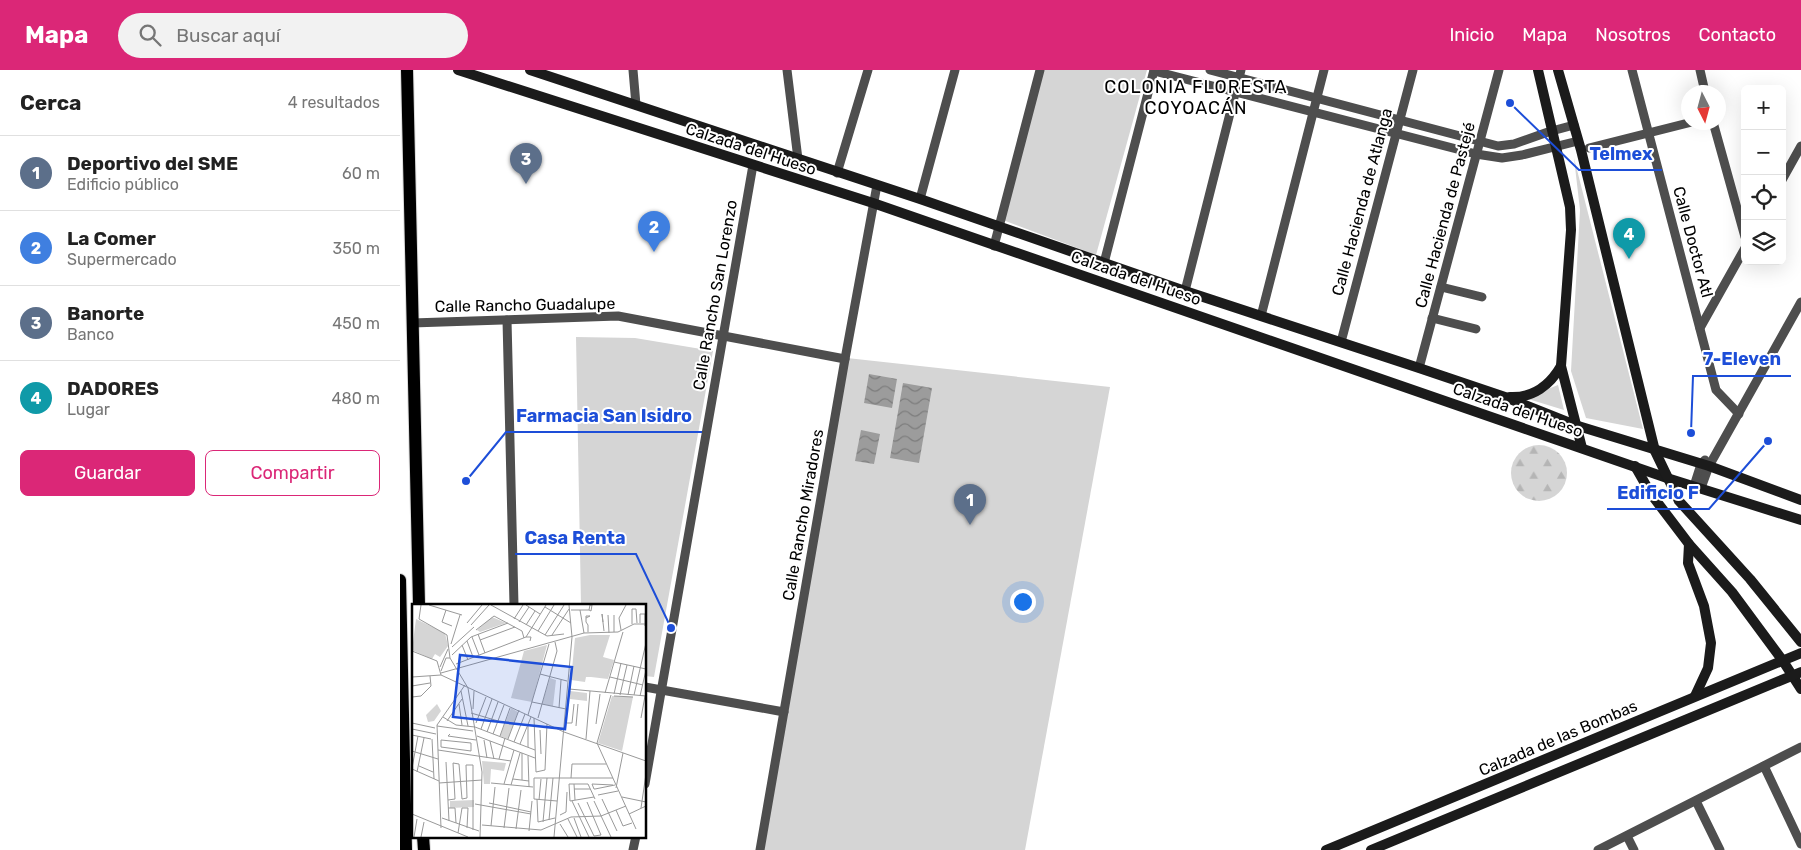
<!DOCTYPE html>
<html lang="es">
<head>
<meta charset="utf-8">
<style>
  :root { --surface:#fff; --page:#f2f2f2; --text:#222; --muted:#767676; --line:#e0e0e0; --accent:#db2777 }
  body { margin:0; font-family:Rubik,sans-serif; background:var(--page); color:var(--text) }
  .controls { position:absolute; right:15px; top:15px; display:grid; overflow:hidden; border-radius:8px; box-shadow:0 5px 20px #0002 }
  .controls button { width:45px; height:45px; display:grid; place-items:center; padding:0; border:0; border-bottom:1px solid var(--line); background:var(--surface); color:var(--text); font:25px sans-serif }
  .compass { position:absolute; left:1281px; top:15px; width:45px; height:45px; border-radius:50%; background:var(--surface); box-shadow:0 5px 20px #0002; rotate:174deg }
  .you { position:absolute; left:622px; top:531px; width:18px; height:18px; margin:-12px; border:4px solid #fff; border-radius:50%; background:#1a73e8; box-shadow:0 0 0 8px #1a73e833 }
  .badge { display:grid; place-items:center; width:32px; height:32px; border-radius:50%; background:var(--accent); color:#fff; font-size:16px; font-weight:700 }
  .pin { position:absolute; translate:-50% -41px; filter:drop-shadow(0 1px 2px #0008) }
  .pin::after { content:''; position:absolute; top:26px; width:18px; height:15px; background:inherit; clip-path:polygon(0 0,100% 0,50% 100%) }
  .list { margin:0; padding:0; list-style:none }
  h2 { display:flex; justify-content:space-between; align-items:center; height:65px; margin:0; padding:0 20px; font-size:21px }
  h2 small { font-size:16px; font-weight:400; color:var(--muted) }
  .list li { display:grid; grid-template-columns:32px 1fr auto; gap:15px; align-items:center; box-sizing:border-box; height:75px; padding:0 20px; border-top:1px solid var(--line) }
  .list b { display:block; font-size:19px; white-space:nowrap }
  .list p { margin:0; font-size:16px; white-space:nowrap; color:var(--muted) }
  .list em { font-size:16px; font-style:normal; color:var(--muted) }
  .actions { display:flex; gap:10px; padding:15px 20px }
  .actions a { flex:1; padding:11px 0; border:1px solid var(--accent); border-radius:8px; text-align:center; font-size:18px; color:var(--accent) }
  .actions .main { background:var(--accent); color:#fff }
  .icon { flex:none; width:28px; height:28px; fill:none; stroke:currentColor; stroke-width:2; stroke-linecap:round; stroke-linejoin:round }
  .map { position:relative; flex:none; width:1401px; height:780px; overflow:hidden }
  header { display:flex; align-items:center; gap:30px; box-sizing:border-box; height:70px; padding:0 25px; background:var(--accent); color:#fff }
  header strong { font-size:24px }
  nav { display:flex; gap:28px; margin-inline-start:auto; font-size:18px }
  .search { width:350px; height:45px; background:var(--page); display:flex; align-items:center; gap:12px; box-sizing:border-box; padding:0 18px; border-radius:28px; color:var(--muted); font-size:19px }
  main { display:flex }
  aside { flex:1; background:var(--surface) }
  .map>svg:first-child { display:block }
  .forest { fill:url(#forest-firs) }
  .park { fill:#d5d5d5 }
  .water { fill:url(#water-waves) }
  .lines { fill:none; stroke-linecap:round; stroke-linejoin:round }
  .primary-casing { stroke:#dbdbdb; stroke-width:14 }
  .minor { stroke:#4e4e4e; stroke-width:9 }
  .secondary { stroke:#1b1b1b; stroke-width:10 }
  .primary { stroke:#000; stroke-width:12 }
  .labels { text-anchor:middle; dominant-baseline:central; stroke-width:4; stroke-linejoin:round; paint-order:stroke }
  .street-label { font-size:16px; fill:#000; stroke:#fff }
  .neighbourhood-label { font-size:18px; letter-spacing:1px; fill:#000; stroke:#fff }
  .inset-road { fill:none; stroke:#999; stroke-width:1 }
  .view { fill:#1d4ed8; fill-opacity:0.15; stroke:#1d4ed8; stroke-width:2.5 }
  .inset-edge { fill:none; stroke:#000; stroke-width:2.5 }
  .leader { fill:none; stroke:#1d4ed8; stroke-width:2 }
  .callout-dot { fill:#1d4ed8; stroke:#fff; stroke-width:2 }
  .callout-label { font-size:18px; text-anchor:middle; font-weight:bold; fill:#1d4ed8; stroke:#fff; stroke-width:4; stroke-linejoin:round; paint-order:stroke }
</style>
</head>
<body>
<header>
<strong>Mapa</strong>
<div class="search"><svg class="icon" aria-label="search" viewBox="0 0 24 24"><circle cx="10" cy="10" r="6"/><path d="M15 15l6 6"/></svg>Buscar aquí</div>
<nav><a>Inicio</a><a>Mapa</a><a>Nosotros</a><a>Contacto</a></nav>
</header>
<main>
<aside>
<h2>Cerca<small>4 resultados</small></h2>
<ul class="list">
<li><span class="badge" style="background:#5c6f8a">1</span><div><b>Deportivo del SME</b><p>Edificio público</p></div><em>60 m</em></li>
<li><span class="badge" style="background:#3f7fe0">2</span><div><b>La Comer</b><p>Supermercado</p></div><em>350 m</em></li>
<li><span class="badge" style="background:#5c6f8a">3</span><div><b>Banorte</b><p>Banco</p></div><em>450 m</em></li>
<li><span class="badge" style="background:#0f9aa8">4</span><div><b>DADORES</b><p>Lugar</p></div><em>480 m</em></li>
</ul>
<div class="actions"><a class="main">Guardar</a><a>Compartir</a></div>
</aside>
<div class="map">
<svg width="1401" height="780" viewBox="0 0 1401 780">
  <defs>
    <pattern id="forest-firs" width="22" height="20" patternUnits="userSpaceOnUse" patternTransform="scale(1.25)"><rect width="22" height="20" fill="#d5d5d5"/><path d="M5 1l3.5 6h-7zM16 11l3.5 6h-7z" fill="#b5b5b5"/></pattern>
    <pattern id="water-waves" width="16" height="10" patternUnits="userSpaceOnUse" patternTransform="scale(1.25)"><rect width="16" height="10" fill="#9c9c9c"/><path d="M0 5q4-4 8 0t8 0" fill="none" stroke="#7d7d7d"/></pattern>
  </defs>
  <rect width="100%" height="100%" fill="#fff"/>
  <!-- forest -->
  <circle class="forest" cx="1139" cy="403" r="28"/>
  <!-- park -->
  <g class="park">
    <path d="M644,0H747L696,185L603,150Z"/>
    <path d="M1174,88L1243,359L1186,348L1171,301L1180,140Z"/>
    <path d="M176,267L235,268L313,281L254,607L245,606V535H181Z"/>
    <path d="M447,288L710,317L625,780H364Z"/>
    <path d="M1158,315L1164,340L1125,328Z"/>
  </g>
  <!-- water -->
  <g class="water">
    <path d="M469,304L497,309L492,338L464,333Z"/>
    <path d="M503,313L532,318L519,393L490,388Z"/>
    <path d="M461,360L480,364L474,394L455,391Z"/>
  </g>
  <g class="lines">
    <!-- primary casing -->
    <g class="primary-casing">
      <g id="primary">
        <path d="M7,0L19,535"/>
        <path d="M0,510L6,780"/>
        <path d="M23,766L24,780"/>
      </g>
    </g>
    <!-- minor -->
    <g class="minor">
      <path d="M233,0L236,35"/>
      <path d="M387,0L398,89"/>
      <path d="M810,0L1098,76L1114,74L1148,62L1174,55"/>
      <path d="M1232,0L1316,320L1339,344"/>
      <path d="M1300,0L1305,22"/>
      <path d="M754,1L1076,84L1102,88L1122,85L1178,71"/>
      <path d="M1313,52L1345,167"/>
      <path d="M1189,78L1292,52"/>
      <path d="M437,103L468,0"/>
      <path d="M1382,110L1401,76"/>
      <path d="M520,129L555,0"/>
      <path d="M594,176L640,0"/>
      <path d="M704,193L754,0"/>
      <path d="M1041,217L1082,227"/>
      <path d="M785,221L841,0"/>
      <path d="M861,246L924,0"/>
      <path d="M1032,248L1076,259"/>
      <path d="M107,250L114,535"/>
      <path d="M12,253L218,246L445,289"/>
      <path d="M1300,258L1345,178"/>
      <path d="M941,272L1013,0"/>
      <path d="M1019,298L1099,0"/>
      <path d="M1294,416L1301,394L1305,390"/>
      <path d="M1301,418L1309,396L1401,232"/>
      <path d="M245,617L384,642"/>
      <path d="M1364,696L1401,774"/>
      <path d="M245,714L353,95"/>
      <path d="M1296,731L1320,780"/>
      <path d="M1227,766L1234,780"/>
      <path d="M233,780L236,766"/>
      <path d="M360,780L445,289L477,115"/>
      <path d="M1198,780L1401,677"/>
    </g>
    <!-- secondary -->
    <g class="secondary">
      <path d="M58,0L473,133L1267,408L1401,450"/>
      <path d="M130,0L520,129L785,221L1019,298L1105,327L1175,355L1309,396L1401,430"/>
      <path d="M1138,0L1170,137L1171,160L1161,296L1182,378"/>
      <path d="M1158,0L1181,80L1255,381L1279,431L1350,509L1401,572"/>
      <path d="M1110,327C1133,328 1150,315 1161,296"/>
      <path d="M1235,396L1251,424L1289,474L1332,522L1383,591L1401,619"/>
      <path d="M1289,474L1288,493L1304,536L1311,573L1308,598L1295,626"/>
      <path d="M926,780L1401,583"/>
      <path d="M971,780L1401,602"/>
    </g>
    <!-- primary -->
    <use href="#primary" class="primary"/>
  </g>
  <g class="labels">
    <!-- street labels -->
    <g class="street-label">
      <text transform="translate(351 79) rotate(18)">Calzada del Hueso</text>
      <text transform="translate(962 132) rotate(-75)">Calle Hacienda de Atlanga</text>
      <text transform="translate(1045 145) rotate(-75)">Calle Hacienda de Pastejé</text>
      <text transform="translate(1293 172) rotate(75)">Calle Doctor Atl</text>
      <text transform="translate(736 208) rotate(19)">Calzada del Hueso</text>
      <text transform="translate(315 225) rotate(-80)">Calle Rancho San Lorenzo</text>
      <text transform="translate(125 235) rotate(-1)">Calle Rancho Guadalupe</text>
      <text transform="translate(1118 340) rotate(19)">Calzada del Hueso</text>
      <text transform="translate(403 445) rotate(-80)">Calle Rancho Miradores</text>
      <text transform="translate(1158 668) rotate(-23)">Calzada de las Bombas</text>
    </g>
    <!-- neighbourhood labels -->
    <g class="neighbourhood-label">
      <text x="796" y="17">COLONIA FLORESTA<tspan x="796" dy="21">COYOACÁN</tspan></text>
    </g>
  </g>
  <!-- overview -->
  <g transform="translate(12 534)">
    <rect width="234" height="234" fill="#fff"/>
    <path d="M80,13L94,19L68,28L65,26ZM4,15L33,29L36,42L28,53L23,50L20,55L0,46ZM178,31H198L191,53L202,56L196,75L179,73H174L173,78L159,76L163,34ZM135,41L120,98L99,94L112,47ZM138,74L144,76L141,102L130,100ZM158,87L175,89V97L158,95ZM200,92L221,93L210,147L186,139ZM25,100L29,107L22,117L16,118L14,111ZM99,104L106,108L96,135L88,132ZM70,157L94,159L92,167L79,165L78,180H72ZM62,196V203L38,204V197Z" fill="#d5d5d5"/>
    <path class="inset-road" d="M9,1L7,15L35,31L38,54L56,84L70,168L68,233M17,1L50,11M79,1L135,32L152,30M114,1L128,10M178,1H180L179,7L177,6ZM133,3L159,19M34,6L30,18L40,22M159,6H177M168,6L172,29M196,11L197,29M202,11V28M174,14L178,12H174V18L176,21V28M102,15L111,1M107,18L117,3M191,18L190,10L192,27M55,19L70,1M228,19V10H233V22M220,20V5H224L225,19M59,21L77,1M114,21L123,7M64,26L82,12L110,27L112,34M209,26L207,14L214,1M126,27L142,1M66,30L73,49M133,31L152,1M140,31L157,5M60,33L67,51M114,33L134,1M68,36L103,23M55,37L61,53M39,40L48,11M50,41L56,56M40,43L62,23M0,47L25,57L29,71M40,51L59,33L96,19M202,58L234,65M44,60L114,33H119L118,37M28,63L36,45M29,67L34,54H38M29,69L172,29L206,28L222,20H234M128,70L155,77M0,73L29,71L152,128L234,157M198,73L231,81M0,82L18,79M157,85L234,92M49,87L56,122M193,89L211,28M202,90L209,59M199,91L185,139L224,225M208,91L215,61M216,91L222,62M222,91L234,39M202,92L221,93M228,92L234,66M0,93L9,92L19,82L18,72M120,98L154,105M47,100L50,121M147,104L149,76M61,105L62,87M59,109L93,119M116,111L137,40M31,113L44,121L63,123L123,146M122,114L124,168L133,166L135,120M126,114L145,47L143,38M229,114L233,92M35,117L50,95M0,119L23,124M64,119L74,93M155,119H160L162,100M184,120L188,90M25,122L61,127M116,122V143M164,122L166,100M0,125L24,130M69,125L80,95M128,126L129,150M75,128L86,98M38,130L36,132L64,136M81,130L92,101M0,131L19,135M65,132L123,154M88,132L98,104M20,135L22,175M96,135L107,106M174,135L178,87M29,136L59,139V147L29,143ZM72,136L75,154M78,137L82,155M102,138L113,110M108,140L119,113M26,146L99,157M0,147L26,155M110,149V176M116,152L117,183M87,155L93,134M34,158L37,217M7,162L21,168M0,164L6,132M0,165L27,177M5,168L12,134M159,174L160,160H194M101,175L117,177M27,179L70,176M79,179L121,183M92,180L102,146M162,180L163,196M99,181L108,149M201,181L180,180L182,185H183L203,181M204,184L211,149M162,185H178M186,191L206,187M182,193L158,197L157,180H176L183,195M210,193L234,198M125,195L126,218L143,214M190,195L205,227M36,196L43,195L41,159L47,160L50,195L55,194L54,161H61V226M127,196L129,175M145,197L122,195V174H201M160,197L177,233M182,197L199,233M77,199L119,208M166,199L182,232L189,231L175,198M63,200L119,210M36,204H43L44,219M229,204L234,170M204,206L211,222L220,219M0,210L56,233M217,210L234,202M148,211L154,208L155,188M30,214L67,227M162,214L169,233M156,215L165,233M137,216L141,174M131,218L135,174M148,220L156,233M70,221L129,226L159,213L189,212L214,202M79,222L83,183M29,224L25,121L53,81M92,224L97,184M104,225L109,186M117,227L120,197M46,229L50,204H56L55,224M2,233L5,215M9,233L12,218M142,233L160,33L157,1"/>
    <path class="view" d="M48,51L160,63L153,125L41,113Z"/>
    <rect width="234" height="234" class="inset-edge"/>
  </g>
  <!-- callouts -->
  <path class="leader" d="M1110 33L1179 100H1262M1291 363L1293 306H1391M66 411L106 362H302M1368 371L1309 439H1207M271 558L236 484H115"/>
  <g class="callout-dot">
    <circle cx="1110" cy="33" r="5"/>
    <circle cx="1291" cy="363" r="5"/>
    <circle cx="66" cy="411" r="5"/>
    <circle cx="1368" cy="371" r="5"/>
    <circle cx="271" cy="558" r="5"/>
  </g>
  <g class="callout-label">
    <text x="1221" y="90">Telmex</text>
    <text x="1342" y="295">7-Eleven</text>
    <text x="204" y="352">Farmacia San Isidro</text>
    <text x="1258" y="429">Edificio F</text>
    <text x="175" y="474">Casa Renta</text>
  </g>
</svg>
<div class="controls">
<button>+</button>
<button>−</button>
<button><svg class="icon" aria-label="locate" viewBox="0 0 24 24"><circle cx="12" cy="12" r="6"/><path d="M12 2v4M12 18v4M2 12h4M18 12h4"/></svg></button>
<button><svg class="icon" aria-label="layers" viewBox="0 0 24 24"><path d="M12 4l9 5-9 5-9-5zM3 14l9 5 9-5"/></svg></button>
</div>
<svg class="compass" viewBox="-18 -18 36 36"><path d="M0-13l5 13h-10z" fill="#e53935"/><path d="M0 13l5-13h-10z" fill="#767676"/></svg>
<div class="you"></div>
<div class="pin badge" style="left:570px;top:455px;background:#5c6f8a">1</div>
<div class="pin badge" style="left:254px;top:182px;background:#3f7fe0">2</div>
<div class="pin badge" style="left:126px;top:114px;background:#5c6f8a">3</div>
<div class="pin badge" style="left:1229px;top:189px;background:#0f9aa8">4</div>
</div>
</main>
</body>
</html>
